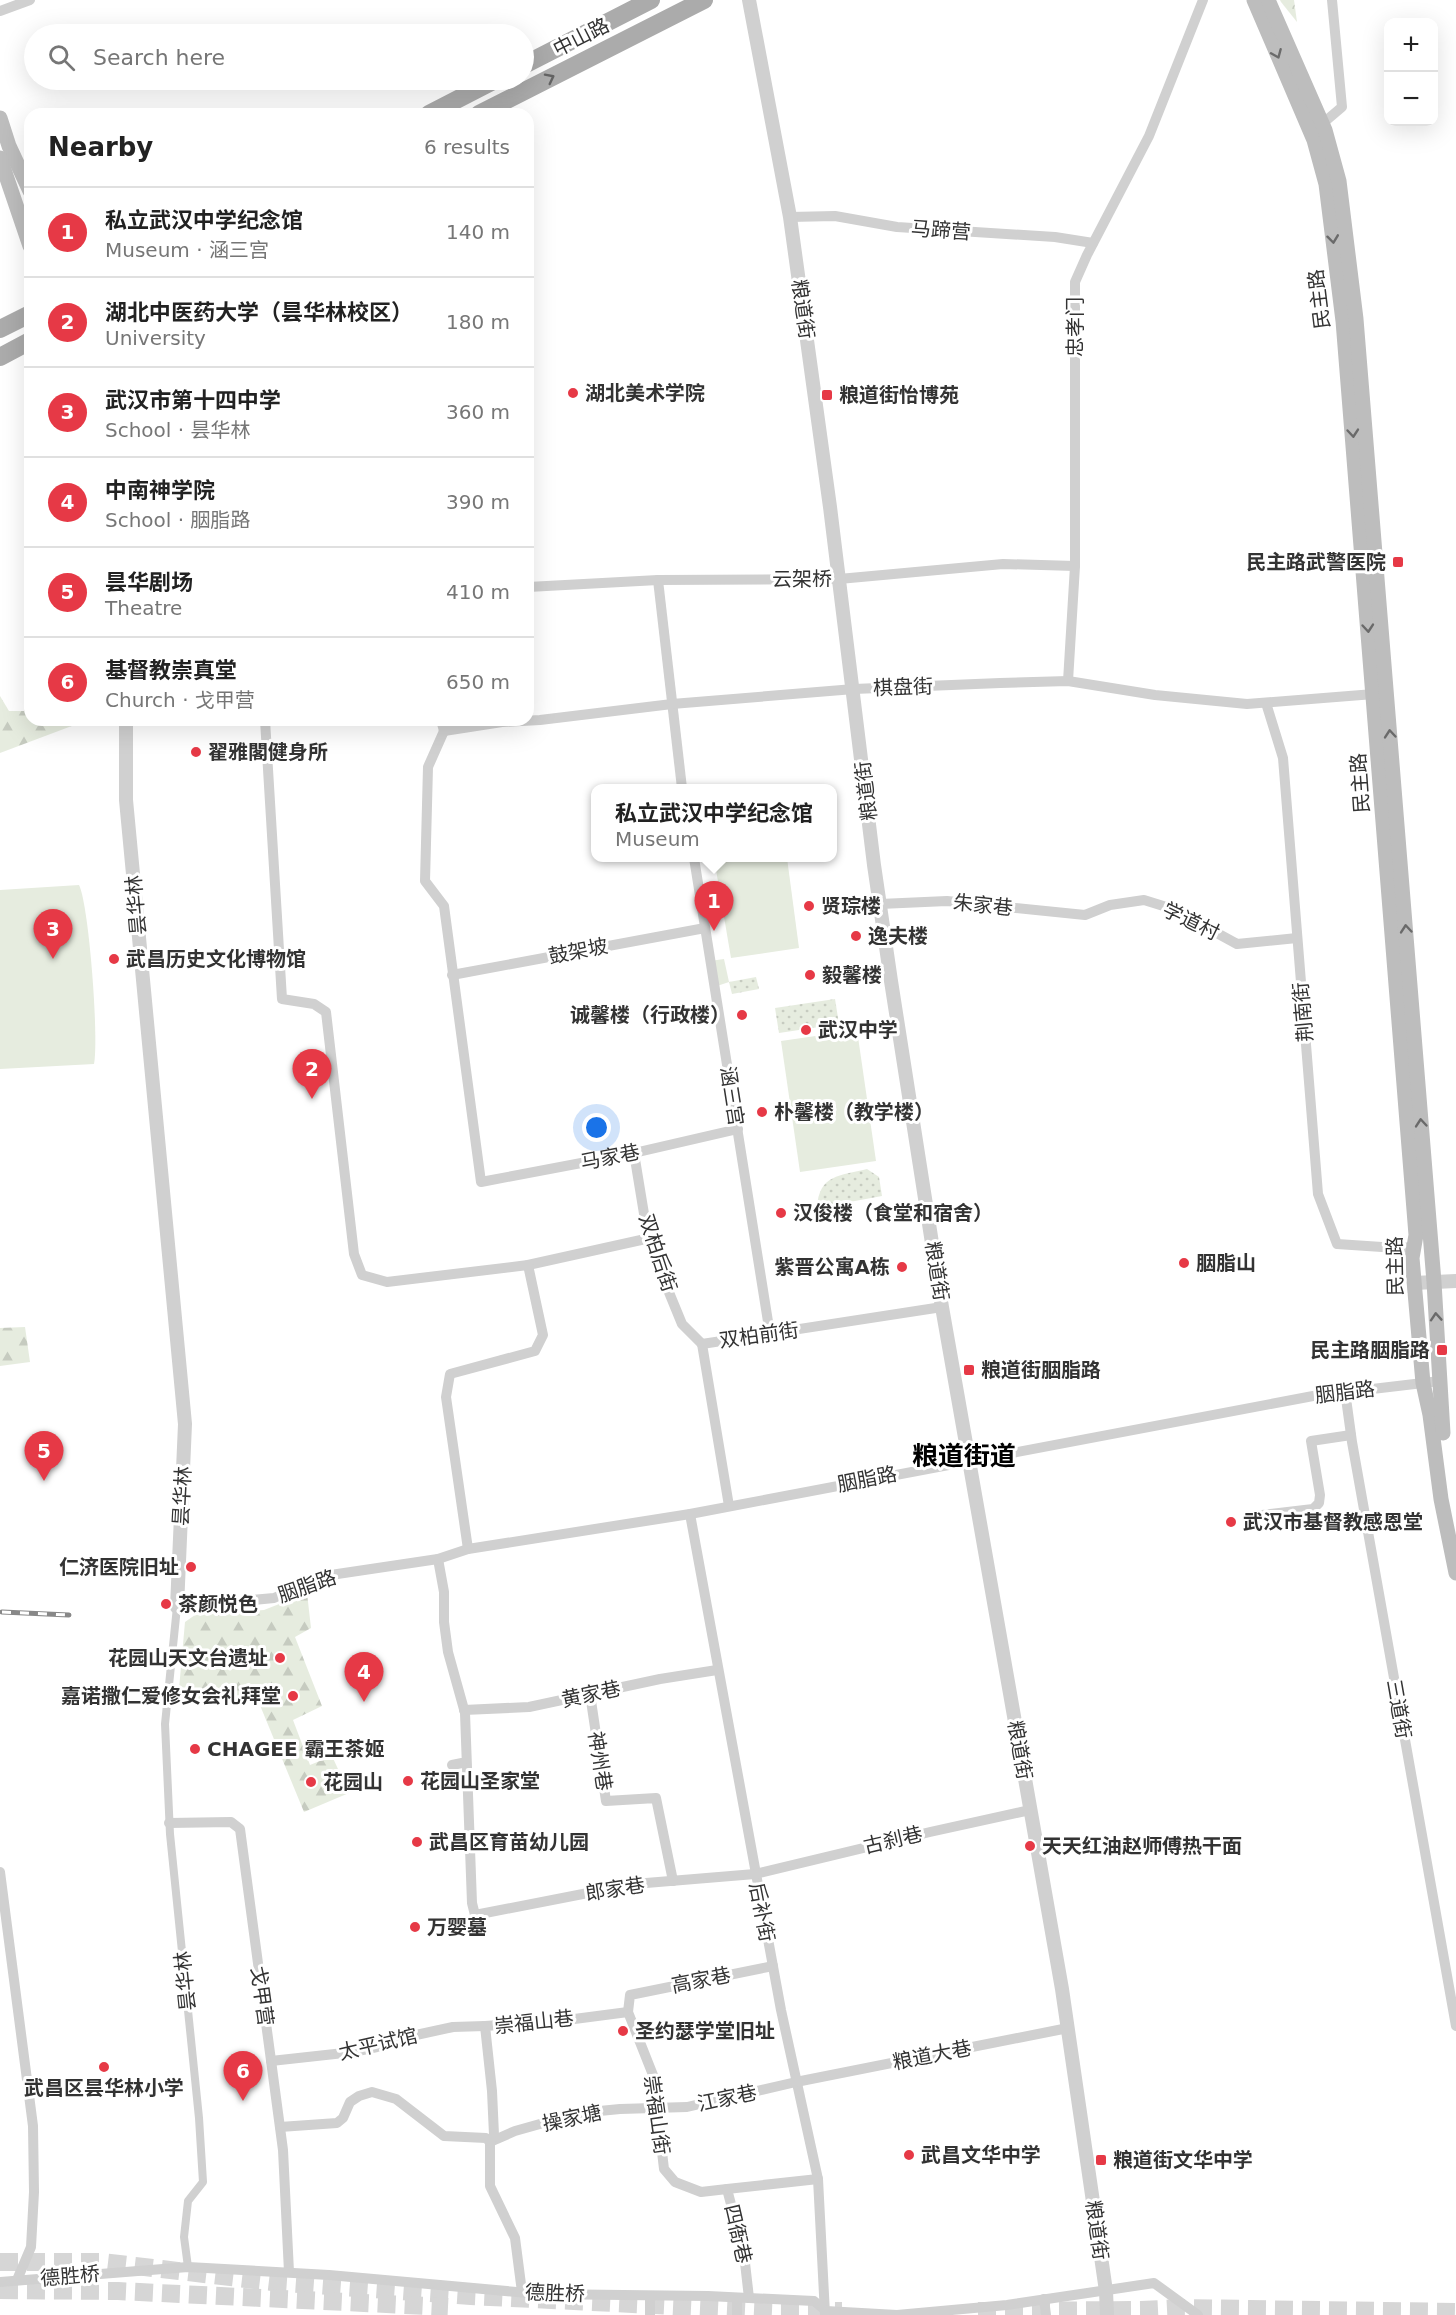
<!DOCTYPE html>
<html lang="en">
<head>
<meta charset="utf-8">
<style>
  :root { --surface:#fff; --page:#f6f6f6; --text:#222; --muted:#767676; --line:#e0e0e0; --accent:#e63946 }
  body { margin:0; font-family:"DejaVu Sans","Noto Sans SC",sans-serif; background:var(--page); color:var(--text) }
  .controls { position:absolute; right:18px; top:18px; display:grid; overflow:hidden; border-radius:12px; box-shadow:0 6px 24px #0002 }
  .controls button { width:54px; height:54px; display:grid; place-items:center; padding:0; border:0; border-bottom:2px solid var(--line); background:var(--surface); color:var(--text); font:30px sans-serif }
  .you { position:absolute; left:597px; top:1128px; width:21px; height:21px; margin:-15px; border:4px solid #fff; border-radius:50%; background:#1a73e8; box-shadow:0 0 0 9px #1a73e833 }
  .badge { display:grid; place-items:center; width:39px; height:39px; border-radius:50%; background:var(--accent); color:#fff; font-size:20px; font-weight:700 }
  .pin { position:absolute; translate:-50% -50px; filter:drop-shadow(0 2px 3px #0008) }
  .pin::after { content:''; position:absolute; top:32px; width:21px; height:18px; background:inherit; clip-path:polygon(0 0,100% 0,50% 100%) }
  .popup { position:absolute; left:591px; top:784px; width:246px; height:78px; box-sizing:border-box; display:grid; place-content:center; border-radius:12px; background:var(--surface); filter:drop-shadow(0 2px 4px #0005); font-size:20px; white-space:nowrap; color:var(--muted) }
  .popup b { font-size:22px; color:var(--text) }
  .popup::after { content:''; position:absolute; left:50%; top:100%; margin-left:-12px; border:12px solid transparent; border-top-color:var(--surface) }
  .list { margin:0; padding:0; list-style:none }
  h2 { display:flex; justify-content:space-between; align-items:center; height:78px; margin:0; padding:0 24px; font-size:26px }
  h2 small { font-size:20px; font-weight:400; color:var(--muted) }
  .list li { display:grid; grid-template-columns:39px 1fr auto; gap:18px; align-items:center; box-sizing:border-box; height:90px; padding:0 24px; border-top:2px solid var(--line) }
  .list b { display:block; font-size:22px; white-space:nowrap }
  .list p { margin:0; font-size:20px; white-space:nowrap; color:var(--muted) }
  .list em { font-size:20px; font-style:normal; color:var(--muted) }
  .icon { flex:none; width:33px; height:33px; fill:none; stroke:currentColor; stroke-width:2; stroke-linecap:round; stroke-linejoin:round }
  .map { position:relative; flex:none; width:1456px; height:2315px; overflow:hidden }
  .search { position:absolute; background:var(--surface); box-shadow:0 6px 24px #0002; left:24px; top:24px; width:510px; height:66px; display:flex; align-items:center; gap:15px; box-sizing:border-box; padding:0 21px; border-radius:33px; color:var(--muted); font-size:22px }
  .panel { position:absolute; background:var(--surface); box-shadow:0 6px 24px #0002; left:24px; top:108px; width:510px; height:618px; border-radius:18px }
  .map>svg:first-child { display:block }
  .grass { fill:url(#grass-dots) }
  .forest { fill:url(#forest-firs) }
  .park { fill:url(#park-crowns) }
  .garden { fill:#e6ecdf }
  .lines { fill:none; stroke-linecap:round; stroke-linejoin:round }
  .primary-tunnel { stroke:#d6d6d6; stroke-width:18; stroke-dasharray:18 9; stroke-linecap:butt }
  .pedestrian { stroke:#d0d0d0; stroke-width:8 }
  .minor { stroke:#d0d0d0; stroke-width:10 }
  .tertiary { stroke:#d0d0d0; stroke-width:14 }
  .secondary { stroke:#bdbdbd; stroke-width:15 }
  .primary { stroke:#ababab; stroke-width:18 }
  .rail-casing { stroke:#888; stroke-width:5 }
  .rail { stroke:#fff; stroke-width:3; stroke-dasharray:9; stroke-linecap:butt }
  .oneway { stroke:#6a6a6a }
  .oneway2 { stroke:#636363 }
  .poi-dot { fill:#e63946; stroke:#fff; stroke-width:2 }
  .labels { text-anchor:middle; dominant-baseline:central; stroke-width:6; stroke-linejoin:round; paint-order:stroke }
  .street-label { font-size:20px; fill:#333; stroke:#fff }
  .poi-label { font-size:20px; font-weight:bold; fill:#333; stroke:#fff; text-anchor:start }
  .district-label { font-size:26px; font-weight:bold; fill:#000; stroke:#fff }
</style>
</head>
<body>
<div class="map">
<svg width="1456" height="2315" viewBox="0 0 1456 2315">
  <defs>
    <pattern id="grass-dots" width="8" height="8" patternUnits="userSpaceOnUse" patternTransform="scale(1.5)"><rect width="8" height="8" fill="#e6ecdf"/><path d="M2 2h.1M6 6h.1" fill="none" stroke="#c6cbc0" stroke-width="1.8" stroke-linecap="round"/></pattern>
    <pattern id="forest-firs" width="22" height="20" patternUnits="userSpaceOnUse" patternTransform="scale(1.5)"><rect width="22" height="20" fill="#e6ecdf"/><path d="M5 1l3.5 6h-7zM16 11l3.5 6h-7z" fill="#c6cbc0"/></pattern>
    <pattern id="park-crowns" width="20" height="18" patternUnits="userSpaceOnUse" patternTransform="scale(1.5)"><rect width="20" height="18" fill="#e6ecdf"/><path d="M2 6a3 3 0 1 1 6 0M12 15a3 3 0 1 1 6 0" fill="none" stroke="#c6cbc0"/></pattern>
  </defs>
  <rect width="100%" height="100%" fill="#fff"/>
  <!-- grass -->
  <g class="grass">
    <path d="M756,977L759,989L732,994L729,982Z"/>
    <path d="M835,999L839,1024L779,1033L775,1008Z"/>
    <path d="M867,1169L879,1177L882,1196L817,1208C819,1174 840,1176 867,1169Z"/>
  </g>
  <!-- forest -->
  <g class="forest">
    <path d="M0,696L9,711H24L30,698V720H78L77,724L0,753Z"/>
    <path d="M25,1327L30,1362L0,1366V1328Z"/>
    <path d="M307,1593L311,1628L295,1637L322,1706L293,1720L310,1765L332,1756L349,1793L304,1812L257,1698L178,1700L185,1622L195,1615L264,1610Z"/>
  </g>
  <!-- park -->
  <path class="park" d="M1280,0H1294L1297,22L1281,2Z"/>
  <!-- garden -->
  <g class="garden">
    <path d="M714,858H787L799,948L731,958Z"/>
    <path d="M79,885C89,905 99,1039 94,1064L0,1069V890Z"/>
    <path d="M724,959L729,982L714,987L710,961Z"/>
    <path d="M857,1030L876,1161L800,1172L781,1041Z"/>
  </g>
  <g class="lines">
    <!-- primary-tunnel -->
    <g class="primary-tunnel">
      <path d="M0,2262H102L272,2282L471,2296L776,2311H842"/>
      <path d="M0,2290L118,2291L448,2307"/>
      <path d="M978,2311L1141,2310L1180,2308L1456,2312"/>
    </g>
    <!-- pedestrian -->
    <path class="pedestrian" d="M177,1607L165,1724L170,1834L199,2118L203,2182L188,2201L184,2237L188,2267"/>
    <!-- minor -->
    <g class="minor">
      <path d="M0,11L30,0"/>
      <path d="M1322,124L1342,107L1332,0"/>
      <path d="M790,217L835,216L897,227L1055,237L1093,243"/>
      <path d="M658,580L682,788"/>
      <path d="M528,587L658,580L839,579L1003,564L1075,566"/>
      <path d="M1068,681L1075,566V282L1087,255L1149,136L1203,0"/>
      <path d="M1266,703L1283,758L1318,1194L1337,1244L1397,1248L1414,1247"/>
      <path d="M265,720L282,999L314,1004L326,1012L354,1254L362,1275L387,1282L528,1265L650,1238"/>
      <path d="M441,720L444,731L502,722L540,720L672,704L854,689L1000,683L1068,681L1155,695L1247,704L1374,694"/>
      <path d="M444,731L428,767L425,881L444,906L481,1182L634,1153L738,1129"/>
      <path d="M694,858L770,1334"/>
      <path d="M880,904L947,901L1085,915L1110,905L1144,900L1173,909L1237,944L1297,938"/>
      <path d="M452,975L705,928"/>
      <path d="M634,1153L647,1232L659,1268L682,1324L702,1344"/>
      <path d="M702,1344L942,1307"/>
      <path d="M702,1344L729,1506"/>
      <path d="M1345,1391L1352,1442L1456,2026"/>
      <path d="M690,1514L781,2010L818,2179L825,2314"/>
      <path d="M1254,1516L1313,1509L1319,1503L1320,1495L1311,1441L1351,1435"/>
      <path d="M468,1549L446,1397L450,1374L535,1351L543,1335L528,1265"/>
      <path d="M438,1559L444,1592V1622L448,1652L465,1713L472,1903L475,1915L634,1884L755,1874L930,1832L1030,1810"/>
      <path d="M177,1607L274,1598L324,1576L438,1559L468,1549L690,1514L1313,1396L1440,1381"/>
      <path d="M590,1694L606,1801L656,1798L673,1881"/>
      <path d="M464,1710L529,1707L660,1679L717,1670"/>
      <path d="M452,1765L462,1763"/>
      <path d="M169,1823L231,1822L240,1829L283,2150L289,2272"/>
      <path d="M0,1872L33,2126L34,2192L31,2247L17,2280"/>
      <path d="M271,2061L353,2052L377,2047L416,2035L453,2027L485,2026"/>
      <path d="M280,2127L337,2123L343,2118L350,2102L359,2096L372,2092L396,2099L444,2136L486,2138L490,2142V2186L515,2238L522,2292"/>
      <path d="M490,2142L515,2131L579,2113L620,2109L687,2107L796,2082L1068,2028"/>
      <path d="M490,2142L494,2135L492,2091L485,2026L559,2021L628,2012"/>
      <path d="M727,2189L701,2192L675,2182L664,2169L653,2075L628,2012L630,1995L773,1966"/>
      <path d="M0,2282L188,2267L329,2275L539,2294L708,2296L814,2301L826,2311L897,2315L1007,2305L1154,2283L1198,2315"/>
      <path d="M737,2298V2315"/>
      <path d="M749,2298L744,2254L727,2189L818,2179"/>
      <path d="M1044,2299L1046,2315"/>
      <path d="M650,2315V2298"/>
    </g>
    <!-- tertiary -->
    <g class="tertiary">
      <path d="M749,0L790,217L830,507L874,865L891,981L942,1307L1062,1989L1106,2291L1107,2315"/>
      <path d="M126,720V800L185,1424L177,1607"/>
      <path d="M1414,1283L1456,1281"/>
    </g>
    <!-- secondary -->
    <g class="secondary">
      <path d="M1254,0L1314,140L1326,184L1343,321L1416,1235L1412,1258L1423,1383L1430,1415L1441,1499L1456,1573"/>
      <path d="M1268,0L1325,130L1339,181L1356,319L1434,1282L1443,1433"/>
      <path d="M0,118L9,146L30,191"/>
      <path d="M0,158L30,246"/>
    </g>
    <!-- primary -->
    <g class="primary">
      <path d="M524,65L651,0"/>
      <path d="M429,114L495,80"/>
      <path d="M479,114L704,0"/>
      <path d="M0,329L30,314"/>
      <path d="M0,357L30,341"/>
    </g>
    <!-- rail casing -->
    <g class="rail-casing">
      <path id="rail" d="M2,1612L69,1615"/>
    </g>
    <!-- rail -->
    <use href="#rail" class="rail"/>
  </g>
  <!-- one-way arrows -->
  <defs><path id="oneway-chevron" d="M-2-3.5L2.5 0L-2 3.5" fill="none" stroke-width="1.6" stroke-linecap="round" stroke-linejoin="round" transform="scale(1.5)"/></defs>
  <g class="oneway">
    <use href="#oneway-chevron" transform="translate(1277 54) rotate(67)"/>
    <use href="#oneway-chevron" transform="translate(1333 239) rotate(83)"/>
    <use href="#oneway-chevron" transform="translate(1353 433) rotate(85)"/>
    <use href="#oneway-chevron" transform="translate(1368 628) rotate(85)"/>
    <use href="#oneway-chevron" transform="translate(1390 734) rotate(-95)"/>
    <use href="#oneway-chevron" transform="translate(1406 929) rotate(-95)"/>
    <use href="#oneway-chevron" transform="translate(1421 1123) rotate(-95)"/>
    <use href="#oneway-chevron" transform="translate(1436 1317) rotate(-94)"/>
  </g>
  <use class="oneway2" href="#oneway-chevron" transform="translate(550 78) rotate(-27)"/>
  <!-- markers -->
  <g class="poi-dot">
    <circle cx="573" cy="393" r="6"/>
    <rect x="821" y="389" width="12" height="12" rx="3"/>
    <rect x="1392" y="556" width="12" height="12" rx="3"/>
    <circle cx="196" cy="752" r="6"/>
    <circle cx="809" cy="906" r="6"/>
    <circle cx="856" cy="936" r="6"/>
    <circle cx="114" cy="959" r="6"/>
    <circle cx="810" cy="975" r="6"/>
    <circle cx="742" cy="1015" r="6"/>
    <circle cx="806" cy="1030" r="6"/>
    <circle cx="762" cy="1112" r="6"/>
    <circle cx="781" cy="1213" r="6"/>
    <circle cx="1184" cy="1263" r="6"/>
    <circle cx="902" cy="1267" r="6"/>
    <rect x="1436" y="1344" width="12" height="12" rx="3"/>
    <rect x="963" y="1364" width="12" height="12" rx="3"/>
    <circle cx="1231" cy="1522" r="6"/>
    <circle cx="191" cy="1567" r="6"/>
    <circle cx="166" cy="1604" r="6"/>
    <circle cx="280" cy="1658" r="6"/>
    <circle cx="293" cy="1696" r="6"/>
    <circle cx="195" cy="1749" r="6"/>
    <circle cx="408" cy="1781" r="6"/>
    <circle cx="311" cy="1782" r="6"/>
    <circle cx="417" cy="1842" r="6"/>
    <circle cx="1030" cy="1846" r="6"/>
    <circle cx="415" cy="1927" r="6"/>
    <circle cx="623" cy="2031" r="6"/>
    <circle cx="104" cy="2067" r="6"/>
    <circle cx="909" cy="2155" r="6"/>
    <rect x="1095" y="2154" width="12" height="12" rx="3"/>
  </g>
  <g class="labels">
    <!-- street labels -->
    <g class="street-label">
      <text transform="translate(581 37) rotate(-27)">中山路</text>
      <text transform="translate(941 230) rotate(4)">马蹄营</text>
      <text transform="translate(1319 299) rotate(-97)">民主路</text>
      <text transform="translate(803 309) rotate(82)">粮道街</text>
      <text transform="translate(1075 327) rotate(-90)">忠孝门</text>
      <text x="802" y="579">云架桥</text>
      <text transform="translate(903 687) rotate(-2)">棋盘街</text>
      <text transform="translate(1360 783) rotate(-94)">民主路</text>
      <text transform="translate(866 791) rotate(-97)">粮道街</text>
      <text transform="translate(136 905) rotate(-95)">昙华林</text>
      <text transform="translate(983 905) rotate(6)">朱家巷</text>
      <text transform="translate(1191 921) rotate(26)">学道村</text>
      <text transform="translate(578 951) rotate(-11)">鼓架坡</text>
      <text transform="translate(1303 1012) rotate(-95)">荆南街</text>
      <text transform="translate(732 1096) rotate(81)">涵三宫</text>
      <text transform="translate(610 1157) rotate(-11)">马家巷</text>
      <text transform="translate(658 1253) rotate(72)">双柏后街</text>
      <text transform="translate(1395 1266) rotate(-91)">民主路</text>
      <text transform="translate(937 1271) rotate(81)">粮道街</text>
      <text transform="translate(759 1335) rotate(-8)">双柏前街</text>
      <text transform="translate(1345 1392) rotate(-7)">胭脂路</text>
      <text transform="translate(867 1479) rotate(-11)">胭脂路</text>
      <text transform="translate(182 1496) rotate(-87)">昙华林</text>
      <text transform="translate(307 1586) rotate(-19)">胭脂路</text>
      <text transform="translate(591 1694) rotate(-12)">黄家巷</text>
      <text transform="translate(1399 1709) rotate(80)">三道街</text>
      <text transform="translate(1020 1750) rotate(80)">粮道街</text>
      <text transform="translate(600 1761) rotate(81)">神州巷</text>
      <text transform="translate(893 1840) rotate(-13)">古刹巷</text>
      <text transform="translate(615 1889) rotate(-9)">郎家巷</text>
      <text transform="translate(762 1912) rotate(79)">后补街</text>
      <text transform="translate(701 1980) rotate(-11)">高家巷</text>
      <text transform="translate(185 1981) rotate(-96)">昙华林</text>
      <text transform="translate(262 1996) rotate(82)">戈甲营</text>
      <text transform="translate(534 2022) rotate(-6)">崇福山巷</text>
      <text transform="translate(378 2044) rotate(-13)">太平试馆</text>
      <text transform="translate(932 2055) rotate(-11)">粮道大巷</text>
      <text transform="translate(727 2098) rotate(-12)">江家巷</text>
      <text transform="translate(657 2115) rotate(82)">崇福山街</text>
      <text transform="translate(572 2118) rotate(-12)">操家塘</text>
      <text transform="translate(1097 2230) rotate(82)">粮道街</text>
      <text transform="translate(738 2234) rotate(77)">四衙巷</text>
      <text transform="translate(70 2276) rotate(-5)">德胜桥</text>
      <text transform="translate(555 2293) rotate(2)">德胜桥</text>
    </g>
    <!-- poi labels -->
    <g class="poi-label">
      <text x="585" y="393">湖北美术学院</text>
      <text x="839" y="395">粮道街怡博苑</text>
      <text x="1386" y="562" text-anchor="end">民主路武警医院</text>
      <text x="208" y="752">翟雅閣健身所</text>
      <text x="821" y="906">贤琮楼</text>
      <text x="868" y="936">逸夫楼</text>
      <text x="126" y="959">武昌历史文化博物馆</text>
      <text x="822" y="975">毅馨楼</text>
      <text x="730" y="1015" text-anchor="end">诚馨楼（行政楼）</text>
      <text x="818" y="1030">武汉中学</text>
      <text x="774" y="1112">朴馨楼（教学楼）</text>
      <text x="793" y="1213">汉俊楼（食堂和宿舍）</text>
      <text x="1196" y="1263">胭脂山</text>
      <text x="890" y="1267" text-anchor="end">紫晋公寓A栋</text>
      <text x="1430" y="1350" text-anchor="end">民主路胭脂路</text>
      <text x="981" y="1370">粮道街胭脂路</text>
      <text x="1243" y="1522">武汉市基督教感恩堂</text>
      <text x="179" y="1567" text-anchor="end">仁济医院旧址</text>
      <text x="178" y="1604">茶颜悦色</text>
      <text x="268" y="1658" text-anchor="end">花园山天文台遗址</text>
      <text x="281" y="1696" text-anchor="end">嘉诺撒仁爱修女会礼拜堂</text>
      <text x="207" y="1749">CHAGEE 霸王茶姬</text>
      <text x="420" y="1781">花园山圣家堂</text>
      <text x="323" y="1782">花园山</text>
      <text x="429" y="1842">武昌区育苗幼儿园</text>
      <text x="1042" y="1846">天天红油赵师傅热干面</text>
      <text x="427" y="1927">万婴墓</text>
      <text x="635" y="2031">圣约瑟学堂旧址</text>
      <text x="104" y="2088" text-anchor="middle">武昌区昙华林小学</text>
      <text x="921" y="2155">武昌文华中学</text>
      <text x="1113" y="2160">粮道街文华中学</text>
    </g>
    <!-- district labels -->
    <g class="district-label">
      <text x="964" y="1456">粮道街道</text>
    </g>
  </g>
</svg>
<div class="controls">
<button>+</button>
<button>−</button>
</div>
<div class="you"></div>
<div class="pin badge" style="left:714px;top:931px">1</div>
<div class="popup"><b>私立武汉中学纪念馆</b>Museum</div>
<div class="pin badge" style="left:312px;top:1099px">2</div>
<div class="pin badge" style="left:53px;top:959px">3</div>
<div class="pin badge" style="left:364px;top:1702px">4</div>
<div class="pin badge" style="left:44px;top:1481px">5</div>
<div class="pin badge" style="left:243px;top:2101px">6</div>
<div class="search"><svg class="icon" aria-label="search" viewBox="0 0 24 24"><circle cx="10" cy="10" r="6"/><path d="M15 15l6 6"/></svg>Search here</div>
<section class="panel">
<h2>Nearby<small>6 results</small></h2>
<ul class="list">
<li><span class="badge">1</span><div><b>私立武汉中学纪念馆</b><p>Museum · 涵三宫</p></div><em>140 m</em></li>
<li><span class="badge">2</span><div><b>湖北中医药大学（昙华林校区）</b><p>University</p></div><em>180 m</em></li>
<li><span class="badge">3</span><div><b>武汉市第十四中学</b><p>School · 昙华林</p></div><em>360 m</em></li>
<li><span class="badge">4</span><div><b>中南神学院</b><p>School · 胭脂路</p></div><em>390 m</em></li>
<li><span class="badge">5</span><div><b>昙华剧场</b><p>Theatre</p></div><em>410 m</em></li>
<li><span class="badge">6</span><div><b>基督教崇真堂</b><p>Church · 戈甲营</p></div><em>650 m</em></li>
</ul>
</section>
</div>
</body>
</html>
